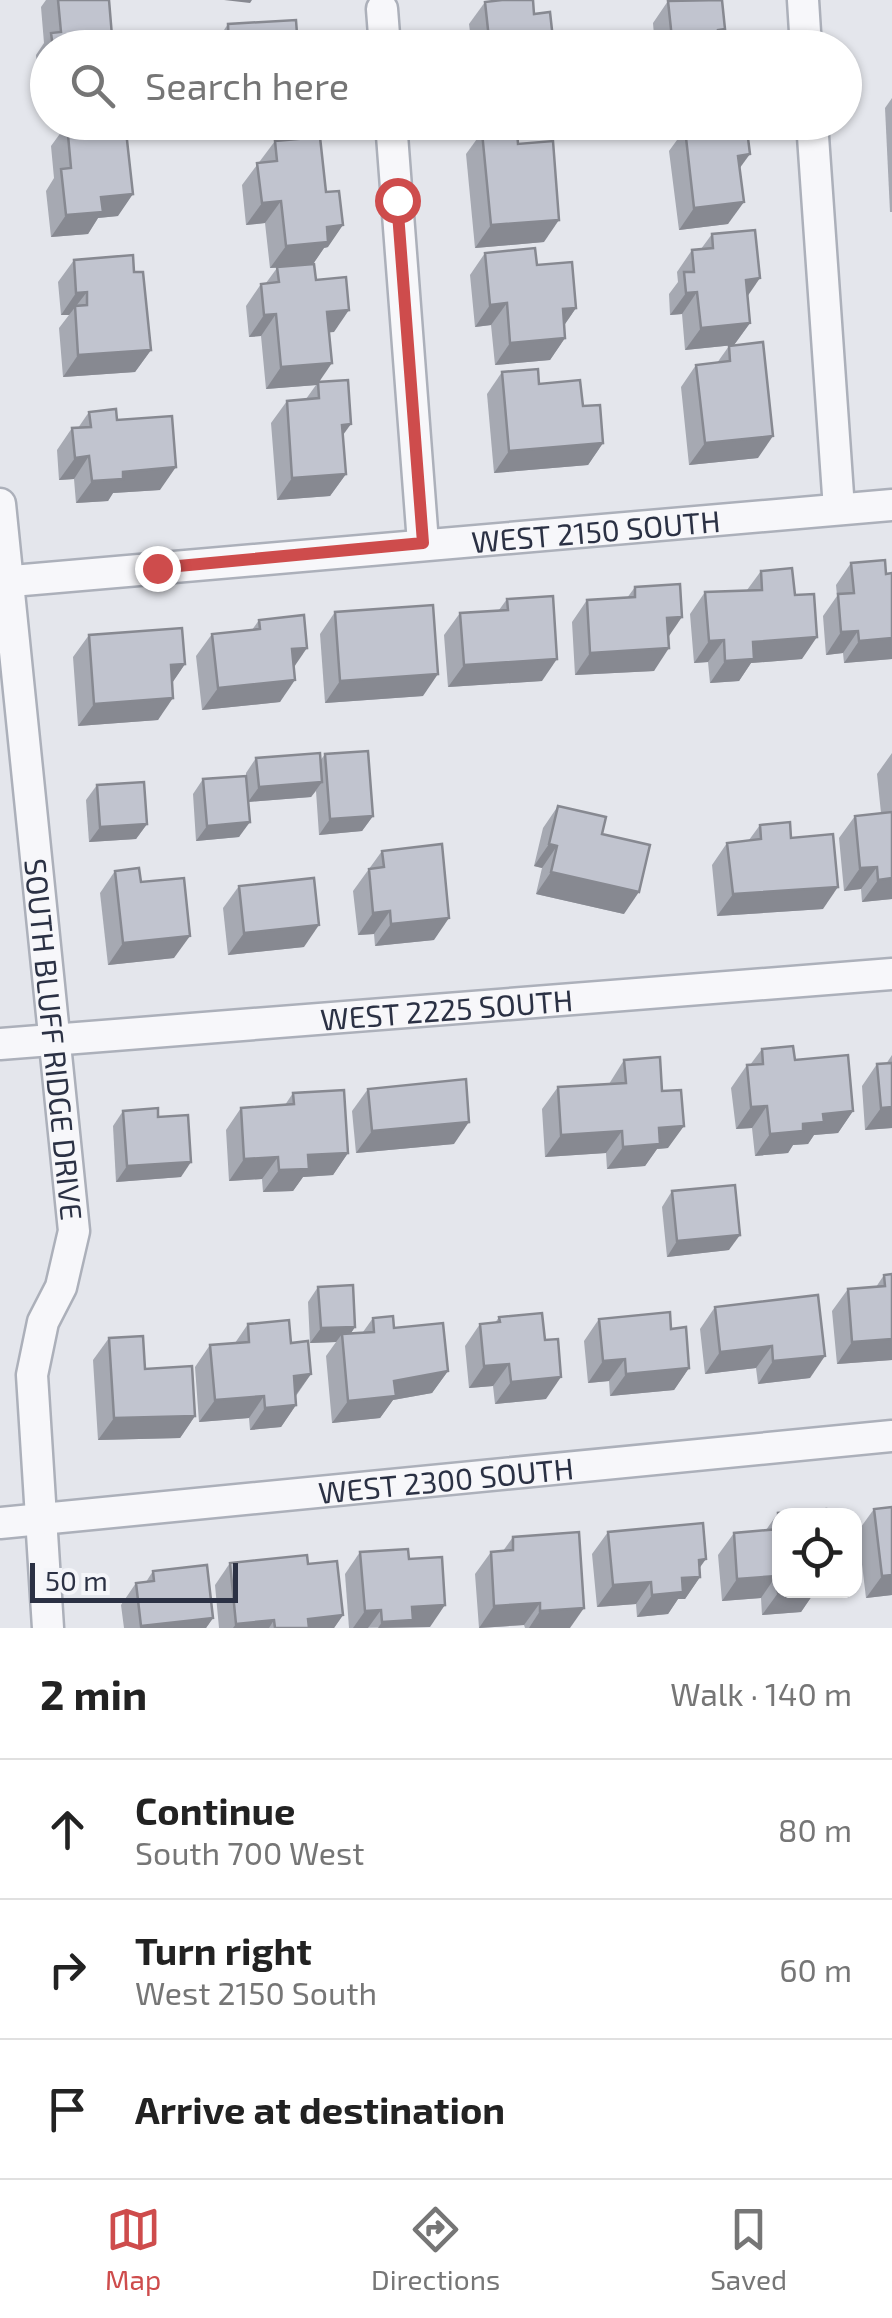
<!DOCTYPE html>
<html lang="en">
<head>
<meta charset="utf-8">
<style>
  :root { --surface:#fff; --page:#f2f2f2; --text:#222; --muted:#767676; --line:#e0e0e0; --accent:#ce4c4c }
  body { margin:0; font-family:"Exo 2",sans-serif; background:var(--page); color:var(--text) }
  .controls { position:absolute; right:30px; bottom:30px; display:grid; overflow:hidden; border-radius:20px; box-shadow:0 2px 8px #0004 }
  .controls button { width:90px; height:90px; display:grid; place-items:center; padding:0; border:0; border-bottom:2px solid var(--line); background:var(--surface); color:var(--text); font:50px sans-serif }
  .scale { position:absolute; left:30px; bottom:25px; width:208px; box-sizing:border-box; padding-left:10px; border:5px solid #2b3144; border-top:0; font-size:28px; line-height:35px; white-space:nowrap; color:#2b3144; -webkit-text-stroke:8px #f4f5f9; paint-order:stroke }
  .stop { position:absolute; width:30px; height:30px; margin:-22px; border:8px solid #ce4c4c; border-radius:50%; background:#fff }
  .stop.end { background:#ce4c4c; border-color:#fff; box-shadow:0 2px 10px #0008 }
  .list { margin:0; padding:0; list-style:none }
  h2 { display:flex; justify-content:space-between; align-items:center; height:130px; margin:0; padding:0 40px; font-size:42px }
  h2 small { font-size:32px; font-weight:400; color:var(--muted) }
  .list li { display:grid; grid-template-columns:65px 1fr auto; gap:30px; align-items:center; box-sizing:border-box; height:140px; padding:0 40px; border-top:2px solid var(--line) }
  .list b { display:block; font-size:38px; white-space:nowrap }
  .list p { margin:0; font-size:32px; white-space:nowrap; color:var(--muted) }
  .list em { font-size:32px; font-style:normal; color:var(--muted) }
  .icon { flex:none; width:55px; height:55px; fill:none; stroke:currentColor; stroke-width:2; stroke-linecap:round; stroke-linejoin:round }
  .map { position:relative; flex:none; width:892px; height:1628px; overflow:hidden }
  .search { position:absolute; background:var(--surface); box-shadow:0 2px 8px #0004; left:30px; right:30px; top:30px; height:110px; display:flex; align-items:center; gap:25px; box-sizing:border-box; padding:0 35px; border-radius:55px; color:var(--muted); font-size:38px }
  .sheet { height:550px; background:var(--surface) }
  nav { display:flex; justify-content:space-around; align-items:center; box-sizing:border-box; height:140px; border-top:2px solid var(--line); background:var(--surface); font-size:28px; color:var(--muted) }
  nav a { display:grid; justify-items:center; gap:5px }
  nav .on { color:var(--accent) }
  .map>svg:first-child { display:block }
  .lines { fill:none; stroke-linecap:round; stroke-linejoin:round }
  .street-casing { stroke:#acb0ba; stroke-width:35 }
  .street { stroke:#f7f7fa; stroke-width:30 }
  .wall { fill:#a6a9b2 }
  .shaded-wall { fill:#878991 }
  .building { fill:#c1c4cf; stroke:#878991; stroke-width:2.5 }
  .route { stroke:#ce4c4c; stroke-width:12 }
  .labels { text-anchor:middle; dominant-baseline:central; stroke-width:8; stroke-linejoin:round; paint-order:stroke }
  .street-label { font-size:30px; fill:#2b3144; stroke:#f4f5f9 }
</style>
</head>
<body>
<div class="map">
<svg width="892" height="1628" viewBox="0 0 892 1628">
  <rect width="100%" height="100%" fill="#e4e6ec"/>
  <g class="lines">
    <!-- street casing -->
    <g class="street-casing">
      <g id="street">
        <path d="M803,0L806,48"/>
        <path d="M382,9L385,48"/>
        <path d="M391,122L423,543"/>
        <path d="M812,122L839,509"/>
        <path id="s1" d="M0,504L74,1231L61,1287L43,1322L32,1375L48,1628"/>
        <path id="s2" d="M0,582L892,505"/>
        <path id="s3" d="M0,1044L892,974"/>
        <path id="s4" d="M0,1523L892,1436"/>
      </g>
    </g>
    <!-- street -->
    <use href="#street" class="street"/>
  </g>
  <!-- wall -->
  <g class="wall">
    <path d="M46,0H109L113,48H48V101H40L36,55L44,43L41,7Z"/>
    <path d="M668,1L725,29L718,38L719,48H655L653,23Z"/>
    <path d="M485,2L534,14L554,48H472L469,24Z"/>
    <path d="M228,24L298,48H212Z"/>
    <path d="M892,98V212H890L885,108Z"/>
    <path d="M217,122H297L287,136L253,139L252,124L218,127Z"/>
    <path d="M702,122H746L740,169L728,224L679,230L669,151L685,129L699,127Z"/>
    <path d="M67,124L118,216L98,218L88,234L51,237L46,191L54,178L51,146Z"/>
    <path d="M482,132L518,144L544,242L475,248L466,154Z"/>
    <path d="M275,141L328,247L324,248L313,264L316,280L334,332H329L318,382L343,436L346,474L330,496L277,500L271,423L287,401L306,399L316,385L266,389L261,336L249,337L246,306L261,284L266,283L277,268H270L265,223L246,225L242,185Z"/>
    <path d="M712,234L747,296L750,323L734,345L685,350L682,314L670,315L669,294L678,282L677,272L692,250L701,249Z"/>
    <path d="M485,253L537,265L576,308L564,325L565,338L550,360L495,365L491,325L475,327L470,275Z"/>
    <path d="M74,260L134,272L151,350L135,372L63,377L59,328L69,315H61L58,282Z"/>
    <path d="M729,346L758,458L689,465L681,387L696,365L717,363Z"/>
    <path d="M502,372L583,406L603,443L588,465L494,473L487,394Z"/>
    <path d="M89,412L117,420L160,490L113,493L108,501L76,503L74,479L59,480L57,450L72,428H78Z"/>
    <path d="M851,563L886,574L892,573V659L844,663L843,653L826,655L823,616L837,596L836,585Z"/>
    <path d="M761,571L802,659L751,663L739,681L710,683L708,662L694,663L690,614L705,592L747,590Z"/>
    <path d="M635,587L668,637L654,671L575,675L572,622L587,600L627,598Z"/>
    <path d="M507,599L542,681L448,687L444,635L460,613L499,610Z"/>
    <path d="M335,612L423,696L325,703L320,634Z"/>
    <path d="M259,620L294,667L280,702L202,710L196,656L212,634L252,630Z"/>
    <path d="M89,635L185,664L172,683L158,720L78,726L73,657Z"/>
    <path d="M892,753V899L862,902L861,889L844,891L839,838L855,816L881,813L877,774Z"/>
    <path d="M325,754L373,816L362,831L319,835L316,791L311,797L248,802L239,837L196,841L193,794L203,779L246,776V773L256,758L320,761Z"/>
    <path d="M97,785L147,824L136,839L89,842L86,800Z"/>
    <path d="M558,806L624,914L536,894L542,868L534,866L543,828Z"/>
    <path d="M760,825L791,838L823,909L717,916L712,865L727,843L749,840Z"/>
    <path d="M382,851L434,940L375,946L374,934L358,935L353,891Z"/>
    <path d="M115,871L141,882L174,958L108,965L100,893Z"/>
    <path d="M239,886L304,947L228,955L223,908Z"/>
    <path d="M762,1049L795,1060L853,1111L838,1133L814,1135L808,1144L793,1145L788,1153L755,1156L752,1128L736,1129L731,1088L747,1065H750Z"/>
    <path d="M892,1055V1128L865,1130L862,1086L877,1064H886Z"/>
    <path d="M624,1060L662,1091L668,1148L657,1149L645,1166L607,1169L606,1153L545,1157L542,1109L558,1087L609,1084Z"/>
    <path d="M368,1089L454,1144L356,1153L352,1111Z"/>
    <path d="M293,1093L348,1153L333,1175L303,1177L293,1191L263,1192L262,1179L229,1181L226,1130L241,1108L285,1105Z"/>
    <path d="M123,1111L158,1117L181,1177L116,1182L113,1126Z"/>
    <path d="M672,1191L729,1250L667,1257L662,1207Z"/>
    <path d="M892,1274V1360L837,1364L832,1311L848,1289L876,1287L884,1275Z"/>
    <path d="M318,1287L355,1327L350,1334L363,1332L373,1318L394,1328L448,1371L432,1393L393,1400L380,1418L332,1423L326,1356L336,1342L310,1343L308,1302Z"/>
    <path d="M818,1295L810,1378L758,1384L756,1368L705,1374L700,1329L715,1307Z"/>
    <path d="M499,1317L546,1399L495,1404L493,1386L469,1388L465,1346L480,1324L495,1323Z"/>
    <path d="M599,1319L671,1329L689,1368L674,1390L610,1396L609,1381L588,1383L584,1341Z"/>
    <path d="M248,1324L291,1343L311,1374L296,1396V1405L281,1427L250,1430L249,1418L199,1422L195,1367L210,1345L235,1343Z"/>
    <path d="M109,1338L195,1416L180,1438L98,1440L93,1360Z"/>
    <path d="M874,1509L892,1595L866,1598L858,1531Z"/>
    <path d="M778,1513L780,1590H816L801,1612L762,1615L761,1598L722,1601L718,1555L734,1533L766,1530Z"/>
    <path d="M608,1532L700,1568V1577L685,1599H678L668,1614L637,1617L636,1604L597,1607L592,1554Z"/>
    <path d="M513,1537L570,1628H525L524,1625L479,1628L475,1574L491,1552L503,1551Z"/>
    <path d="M360,1552L409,1559L430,1627L349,1628L345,1574Z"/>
    <path d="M230,1563L308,1564L343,1615L334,1628H219L215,1585Z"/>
    <path d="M153,1571L213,1618L206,1628H124L121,1605L136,1583L146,1582Z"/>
  </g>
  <!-- shaded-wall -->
  <g class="shaded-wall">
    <path d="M224,0H252L250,3Z"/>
    <path d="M48,90V101H40Z"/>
    <path d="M221,122H253L252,124L218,127Z"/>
    <path d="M264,122H297L287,136L253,139Z"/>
    <path d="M750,154L734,176L738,156Z"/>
    <path d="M133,194L118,216L98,218L88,234L51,237L66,215L101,197Z"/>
    <path d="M281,201L265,223L246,225L262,203Z"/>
    <path d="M744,202L728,224L679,230L694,208Z"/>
    <path d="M559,220L544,242L475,248L491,225Z"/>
    <path d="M343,225L328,247L324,248L313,264L270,268L286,246L327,227Z"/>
    <path d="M760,278L745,300L746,280Z"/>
    <path d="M87,292L69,315H61L76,293Z"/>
    <path d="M697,292L682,314L670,315L686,293Z"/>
    <path d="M507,303L491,325L475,327L490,305Z"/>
    <path d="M576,308L561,330L563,309Z"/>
    <path d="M349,310L334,332L312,334L327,312Z"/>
    <path d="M276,314L261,336L249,337L264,315Z"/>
    <path d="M750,323L734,345L685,350L701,328Z"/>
    <path d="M565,338L550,360L495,365L510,343Z"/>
    <path d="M151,350L135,372L63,377L78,355Z"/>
    <path d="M332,363L317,385L266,389L281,367Z"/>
    <path d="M351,424L335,446L342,425Z"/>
    <path d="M773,436L758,458L689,465L705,443Z"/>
    <path d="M603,443L588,465L494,473L509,451Z"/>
    <path d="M89,456L74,479L59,480L75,458Z"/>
    <path d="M176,467L160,490L113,493L108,501L76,503L92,481L123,472Z"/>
    <path d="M346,474L330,496L277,500L292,478Z"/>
    <path d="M682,617L667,639V618Z"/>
    <path d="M858,631L843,653L826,655L841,632Z"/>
    <path d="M817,637L802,659L751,663L739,681L710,683L725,661L753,642Z"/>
    <path d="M892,638V659L844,663L859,641Z"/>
    <path d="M724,640L708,662L694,663L709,641Z"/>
    <path d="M307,648L292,670V649Z"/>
    <path d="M669,648L654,671L575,675L590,653Z"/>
    <path d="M557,659L542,681L448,687L464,665Z"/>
    <path d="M185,664L170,686L171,665Z"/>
    <path d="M438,674L423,696L325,703L340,681Z"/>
    <path d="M295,680L280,702L202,710L218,688Z"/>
    <path d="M173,698L158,720L78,726L94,704Z"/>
    <path d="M322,782L311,797L248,802L259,787Z"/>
    <path d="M373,816L362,831L319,835L330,819Z"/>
    <path d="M250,822L239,837L196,841L207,826Z"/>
    <path d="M147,824L136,839L89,842L100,827Z"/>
    <path d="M549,844L557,846L542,868L534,866Z"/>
    <path d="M877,867L861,889L844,891L860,868Z"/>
    <path d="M551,872L639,892L624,914L536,894Z"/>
    <path d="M892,878V899L862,902L878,880Z"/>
    <path d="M838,887L823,909L717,916L733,894Z"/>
    <path d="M390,911L374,934L358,935L373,913Z"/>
    <path d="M449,918L434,940L375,946L391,924Z"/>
    <path d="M319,925L304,947L228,955L244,933Z"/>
    <path d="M190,936L174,958L108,965L123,943Z"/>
    <path d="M767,1106L752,1128L736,1129L751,1107Z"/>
    <path d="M892,1107V1128L865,1130L881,1108Z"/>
    <path d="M853,1111L838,1133L814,1135L808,1144L793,1145L788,1153L755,1156L770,1134L803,1124L823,1114Z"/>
    <path d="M469,1122L454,1144L356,1153L372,1131Z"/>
    <path d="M684,1126L668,1148L657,1149L645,1166L607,1169L623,1147L659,1128Z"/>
    <path d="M622,1131L606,1153L545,1157L561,1135Z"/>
    <path d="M348,1153L333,1175L303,1177L293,1191L263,1192L279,1170L308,1155Z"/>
    <path d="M278,1157L262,1179L229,1181L244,1159Z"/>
    <path d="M191,1162L181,1177L116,1182L127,1166Z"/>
    <path d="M740,1235L729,1250L667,1257L677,1241Z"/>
    <path d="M355,1327L345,1342L342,1334L336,1342L310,1343L321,1328Z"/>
    <path d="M892,1339V1360L837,1364L852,1342Z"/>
    <path d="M772,1346L756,1368L705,1374L720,1352Z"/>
    <path d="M825,1356L810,1378L758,1384L773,1361Z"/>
    <path d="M625,1359L609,1381L588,1383L603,1361Z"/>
    <path d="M509,1364L493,1386L469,1388L484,1366Z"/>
    <path d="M689,1368L674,1390L610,1396L626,1374Z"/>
    <path d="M448,1371L432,1393L393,1400L380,1418L332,1423L348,1401L394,1381Z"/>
    <path d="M311,1374L295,1396L294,1376Z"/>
    <path d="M561,1377L546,1399L495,1404L511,1382Z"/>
    <path d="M264,1396L249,1418L199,1422L215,1400Z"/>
    <path d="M296,1405L281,1427L250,1430L265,1408Z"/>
    <path d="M195,1416L180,1438L98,1440L114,1418Z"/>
    <path d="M706,1559L693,1577H700L685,1599H678L668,1614L637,1617L652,1595L682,1578L699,1560Z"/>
    <path d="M892,1575V1595L866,1598L882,1576Z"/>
    <path d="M776,1576L761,1598L722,1601L737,1579Z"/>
    <path d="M651,1582L636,1604L597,1607L613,1585Z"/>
    <path d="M816,1590L801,1612L762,1615L778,1593Z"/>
    <path d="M540,1603L524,1625L479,1628L494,1606Z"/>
    <path d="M445,1605L430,1627L378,1628L382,1622L412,1607Z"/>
    <path d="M584,1608L570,1628H529L540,1611Z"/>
    <path d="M381,1610L368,1628H353L365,1611Z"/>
    <path d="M343,1615L334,1628H302L308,1619Z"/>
    <path d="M213,1618L206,1628H140L141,1626Z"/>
    <path d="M274,1620L269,1628H233L236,1624Z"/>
  </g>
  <!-- building -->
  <g class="building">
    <path d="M58,0H109L113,48H53L51,33L61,32Z"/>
    <path d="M502,0H533L534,14L550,12L554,48H490L485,2Z"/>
    <path d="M722,0L725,29L718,30L719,48H673L668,1Z"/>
    <path d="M296,20L298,48H229L228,24Z"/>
    <path d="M81,122H125L133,194L101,197L103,212L66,215L61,169L71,168L67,124Z"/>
    <path d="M711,122H746L750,154L738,156L744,202L694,208L685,129L712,126Z"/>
    <path d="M517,129L518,144L553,141L559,220L491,225L482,132Z"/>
    <path d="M320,137L326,192L339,191L343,225L327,227L328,242L286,246L281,201L262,203L257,163L277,161L275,141Z"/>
    <path d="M755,230L760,278L746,280L750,323L701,328L697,292L686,293L684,272H694L692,250L713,248L712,234Z"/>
    <path d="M535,248L537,265L572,262L576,308L563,309L565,338L510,343L507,303L490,305L485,253Z"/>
    <path d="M133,255L134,272H143L151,350L78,355L75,306L87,305V292L76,293L74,260Z"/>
    <path d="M314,264L316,280L346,277L349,310L327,312L332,363L281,367L276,314L264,315L261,284L279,282L277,267Z"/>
    <path d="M763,342L773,436L705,443L696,365L730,361L729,346Z"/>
    <path d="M538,369L539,384L580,380L583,406L600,405L603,443L509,451L502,372Z"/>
    <path d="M348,380L351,424L342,425L346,474L292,478L287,401L319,398L318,382Z"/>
    <path d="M116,409L117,420L172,416L176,467L123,472V479L92,481L89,456L75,458L72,428L91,427L89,412Z"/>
    <path d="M885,560L886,574L892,573V638L859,641L858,631L841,632L838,594L854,593L851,563Z"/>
    <path d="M792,568L795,595L814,594L817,637L753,642L754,659L725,661L724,640L709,641L705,592L762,590L761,571Z"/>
    <path d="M680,584L682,617L667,618L669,648L590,653L587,600L635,597V587Z"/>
    <path d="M553,596L557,659L464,665L460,613L508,610L507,599Z"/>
    <path d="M433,605L438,674L340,681L335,612Z"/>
    <path d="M304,615L307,648L292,649L295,680L218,688L212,634L260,629L259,620Z"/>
    <path d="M182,628L185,664L171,665L173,698L94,704L89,635Z"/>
    <path d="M368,751L373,816L330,819L325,754Z"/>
    <path d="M320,753L322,782L259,787L256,758Z"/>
    <path d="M246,776L250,822L207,826L203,779Z"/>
    <path d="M144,782L147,824L100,827L97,785Z"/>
    <path d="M558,806L606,817L602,834L650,845L639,892L551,872L557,846L549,844Z"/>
    <path d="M892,812V878L878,880L877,867L860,868L855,816Z"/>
    <path d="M790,822L791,838L833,834L838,887L733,894L727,843L761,839L760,825Z"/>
    <path d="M442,844L449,918L391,924L390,911L373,913L369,869L384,867L382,851Z"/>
    <path d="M139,868L141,882L184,878L190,936L123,943L115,871Z"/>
    <path d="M314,878L319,925L244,933L239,886Z"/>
    <path d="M793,1046L795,1060L848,1055L853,1111L823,1114L824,1122L803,1124V1131L770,1134L767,1106L751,1107L747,1065L763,1064L762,1049Z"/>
    <path d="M660,1057L662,1091L681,1090L684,1126L659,1128L660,1144L623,1147L622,1131L561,1135L558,1087L626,1083L624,1060Z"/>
    <path d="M892,1063V1107L881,1108L877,1064Z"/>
    <path d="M466,1079L469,1122L372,1131L368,1089Z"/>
    <path d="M344,1090L348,1153L308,1155L309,1169L279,1170L278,1157L244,1159L241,1108L294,1104L293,1093Z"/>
    <path d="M158,1108V1117L188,1115L191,1162L127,1166L123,1111Z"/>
    <path d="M735,1185L740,1235L677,1241L672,1191Z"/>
    <path d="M892,1274V1339L852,1342L848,1289L885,1286L884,1275Z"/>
    <path d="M353,1285L355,1327L321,1328L318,1287Z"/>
    <path d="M818,1295L825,1356L773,1361L772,1346L720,1352L715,1307Z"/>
    <path d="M670,1312L671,1329L686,1327L689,1368L626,1374L625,1359L603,1361L599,1319Z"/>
    <path d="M542,1313L545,1340L558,1339L561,1377L511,1382L509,1364L484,1366L480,1324L500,1322L499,1317Z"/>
    <path d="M393,1316L394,1328L443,1323L448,1371L394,1381L396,1396L348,1401L342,1334L374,1332L373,1318Z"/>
    <path d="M289,1320L291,1343L308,1341L311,1374L294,1376L296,1405L265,1408L264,1396L215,1400L210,1345L249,1342L248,1324Z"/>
    <path d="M143,1336L145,1369L192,1366L195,1416L114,1418L109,1338Z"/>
    <path d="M892,1507V1575L882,1576L874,1509Z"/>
    <path d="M826,1509V1516H780V1590H806L778,1593L776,1576L737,1579L734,1533L779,1529L778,1513Z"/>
    <path d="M703,1523L706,1559L699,1560L700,1577L682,1578L683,1592L652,1595L651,1582L613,1585L608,1532Z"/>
    <path d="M579,1532L584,1608L540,1611V1603L494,1606L491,1552L513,1550V1537Z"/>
    <path d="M408,1549L409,1559L442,1557L445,1605L412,1607L413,1620L382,1622L381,1610L365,1611L360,1552Z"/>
    <path d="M307,1555L308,1564L337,1561L343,1615L308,1619L309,1628H275L274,1620L236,1624L230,1563Z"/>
    <path d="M207,1565L213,1618L141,1626L136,1583L154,1581L153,1571Z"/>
  </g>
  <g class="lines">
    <!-- route -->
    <path class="route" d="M157,568L423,543L397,200"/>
  </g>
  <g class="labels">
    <!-- street labels -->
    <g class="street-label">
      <text stroke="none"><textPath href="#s2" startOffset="598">WEST 2150 SOUTH</textPath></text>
      <text stroke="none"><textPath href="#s3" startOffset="448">WEST 2225 SOUTH</textPath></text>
      <text stroke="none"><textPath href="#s1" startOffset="538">SOUTH BLUFF RIDGE DRIVE</textPath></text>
      <text stroke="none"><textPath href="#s4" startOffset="448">WEST 2300 SOUTH</textPath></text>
    </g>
  </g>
</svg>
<div class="controls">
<button><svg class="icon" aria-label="locate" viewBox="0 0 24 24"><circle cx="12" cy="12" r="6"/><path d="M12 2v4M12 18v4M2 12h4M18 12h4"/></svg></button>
</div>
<div class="scale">50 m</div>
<div class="stop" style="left:397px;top:200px"></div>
<div class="stop end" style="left:157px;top:568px"></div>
<div class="search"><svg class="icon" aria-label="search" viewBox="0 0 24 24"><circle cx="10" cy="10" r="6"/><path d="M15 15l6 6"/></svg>Search here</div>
</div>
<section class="sheet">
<h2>2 min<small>Walk · 140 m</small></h2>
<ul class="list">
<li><svg class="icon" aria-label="ahead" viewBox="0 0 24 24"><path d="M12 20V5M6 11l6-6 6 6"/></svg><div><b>Continue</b><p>South 700 West</p></div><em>80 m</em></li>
<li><svg class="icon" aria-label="right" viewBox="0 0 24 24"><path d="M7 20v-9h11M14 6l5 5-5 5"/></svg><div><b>Turn right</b><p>West 2150 South</p></div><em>60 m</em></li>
<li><svg class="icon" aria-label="arrive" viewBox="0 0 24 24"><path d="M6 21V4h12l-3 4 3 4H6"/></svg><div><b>Arrive at destination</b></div></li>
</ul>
</section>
<nav>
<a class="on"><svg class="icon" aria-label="map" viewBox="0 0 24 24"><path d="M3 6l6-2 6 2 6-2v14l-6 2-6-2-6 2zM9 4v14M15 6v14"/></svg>Map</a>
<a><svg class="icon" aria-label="directions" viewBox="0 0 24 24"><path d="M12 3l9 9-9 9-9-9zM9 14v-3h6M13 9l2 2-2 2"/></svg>Directions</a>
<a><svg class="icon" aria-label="saved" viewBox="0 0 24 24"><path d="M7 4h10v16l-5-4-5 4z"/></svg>Saved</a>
</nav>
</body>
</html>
